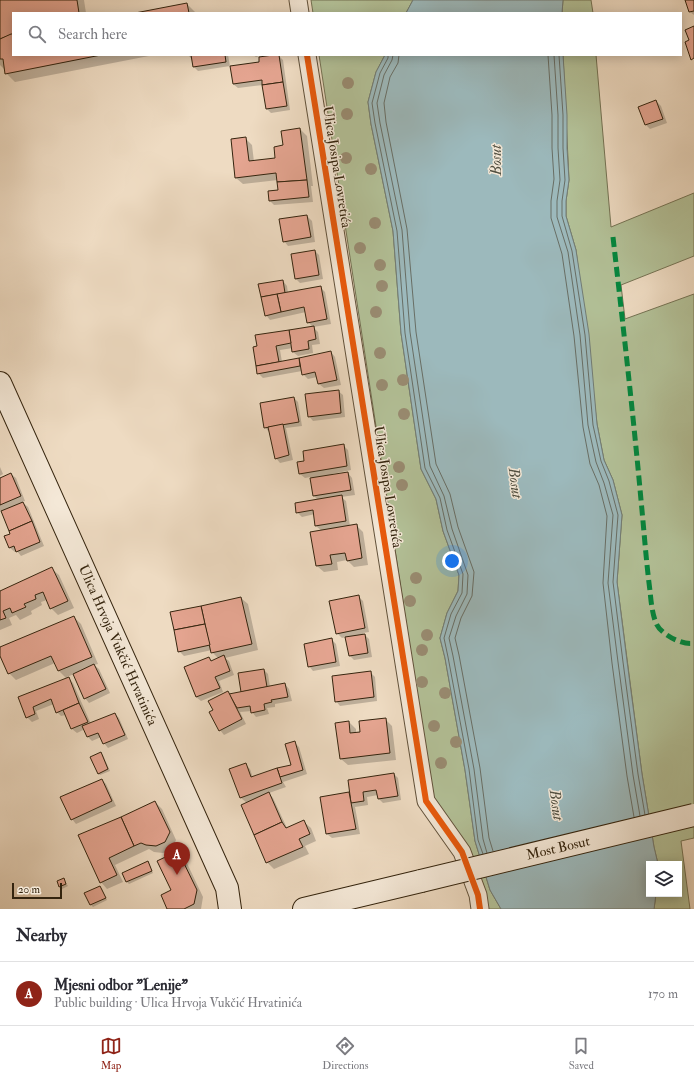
<!DOCTYPE html>
<html lang="en">
<head>
<meta charset="utf-8">
<style>
  :root { --surface:#fff; --page:#f7f7f7; --text:#2b2b33; --muted:#7c7c81; --line:#e1e1e2; --accent:#8f2418 }
  body { margin:0; font-family:"IM FELL Double Pica",serif; background:var(--page); color:var(--text) }
  .controls { position:absolute; right:12px; bottom:12px; display:grid; overflow:hidden; border-radius:0px; box-shadow:0 2px 10px #0003 }
  .controls button { width:36px; height:36px; display:grid; place-items:center; padding:0; border:0; border-bottom:1px solid var(--line); background:var(--surface); color:var(--text); font:20px sans-serif }
  .scale { position:absolute; left:12px; bottom:10px; width:50px; box-sizing:border-box; padding-left:4px; border:2px solid #34240e; border-top:0; font-size:11px; line-height:14px; white-space:nowrap; color:#34240e; -webkit-text-stroke:3px #f4e8d7; paint-order:stroke }
  .you { position:absolute; left:452px; top:561px; width:14px; height:14px; margin:-10px; border:3px solid #fff; border-radius:50%; background:#1a73e8; box-shadow:0 0 0 6px #1a73e833 }
  .badge { display:grid; place-items:center; width:26px; height:26px; border-radius:50%; background:var(--accent); color:#fff; font-size:13px; font-weight:700 }
  .pin { position:absolute; translate:-50% -33px; filter:drop-shadow(0 1px 2px #0008) }
  .pin::after { content:''; position:absolute; top:21px; width:14px; height:12px; background:inherit; clip-path:polygon(0 0,100% 0,50% 100%) }
  .list { margin:0; padding:0; list-style:none }
  h2 { display:flex; justify-content:space-between; align-items:center; height:52px; margin:0; padding:0 16px; font-size:17px }
  h2 small { font-size:13px; font-weight:400; color:var(--muted) }
  .list li { display:grid; grid-template-columns:26px 1fr auto; gap:12px; align-items:center; box-sizing:border-box; height:64px; padding:0 16px; border-top:1px solid var(--line) }
  .list b { display:block; font-size:15px; white-space:nowrap }
  .list p { margin:0; font-size:13px; white-space:nowrap; color:var(--muted) }
  .list em { font-size:13px; font-style:normal; color:var(--muted) }
  .icon { flex:none; width:22px; height:22px; fill:none; stroke:currentColor; stroke-width:2; stroke-linecap:round; stroke-linejoin:round }
  .map { position:relative; flex:none; width:694px; height:909px; overflow:hidden }
  .search { position:absolute; background:var(--surface); box-shadow:0 2px 10px #0003; left:12px; right:12px; top:12px; height:44px; display:flex; align-items:center; gap:10px; box-sizing:border-box; padding:0 14px; border-radius:0px; color:var(--muted); font-size:15px }
  .sheet { height:116px; background:var(--surface) }
  nav { display:flex; justify-content:space-around; align-items:center; box-sizing:border-box; height:56px; border-top:1px solid var(--line); background:var(--surface); font-size:11px; color:var(--muted) }
  nav a { display:grid; justify-items:center; gap:2px }
  nav .on { color:var(--accent) }
  .map>svg:first-child { display:block }
  .green { fill:#b3c198; stroke:#747253 }
  .water { fill:#9cb9bc; stroke:#727d76 }
  .shadow { fill:#0003 }
  .lines { fill:none; stroke-linecap:round; stroke-linejoin:round }
  .shore { stroke:#686e65; stroke-width:1 }
  .building { fill:#e5a591; stroke:#34240e }
  .minor-casing { stroke:#62523b; stroke-width:19 }
  .secondary-casing { stroke:#34240e; stroke-width:24 }
  .minor { stroke:#f4e8d7; stroke-width:17 }
  .secondary { stroke:#f4e8d7; stroke-width:22 }
  .secondary-bridge-casing { stroke:#34240e; stroke-width:24; stroke-linecap:butt }
  .secondary-bridge { stroke:#f4e8d7; stroke-width:22 }
  .quiet { stroke:#00873e; stroke-width:5; stroke-dasharray:10 5; stroke-linecap:butt }
  .cycleway-casing { stroke:#f4e8d7; stroke-width:8 }
  .cycleway { stroke:#e8590c; stroke-width:6 }
  .tree { fill:#998c72 }
  .labels { text-anchor:middle; dominant-baseline:central; stroke-width:3; stroke-linejoin:round; paint-order:stroke }
  .street-label { font-size:14px; fill:#34240e; stroke:#f4e8d7 }
  .water-label { font-size:15px; font-style:italic; fill:#535142; stroke:#f4e8d7 }
</style>
</head>
<body>
<div class="map">
<svg width="694" height="909" viewBox="0 0 694 909">
  <rect width="100%" height="100%" fill="#eedbc2"/>
  <filter id="stains"><feTurbulence type="fractalNoise" baseFrequency=".005" numOctaves="4"/><feColorMatrix values="0 0 0 0 .2 0 0 0 0 .09 0 0 0 0 .02 0 0 0 .5 -.17"/></filter>
  <radialGradient id="worn" r=".72"><stop offset=".6" stop-color="#630" stop-opacity="0"/><stop offset="1" stop-color="#630" stop-opacity=".3"/></radialGradient>
  <!-- green -->
  <g class="green">
    <path d="M311,0H413L406,13H313Z"/>
    <path d="M563,0H591L593,13H562Z"/>
    <path d="M319,55H385L376,72L368,102L371,124L393,231L401,333L421,469L436,499L443,531L459,575L458,591L447,613L440,638L445,658L465,770L475,841L490,890L501,909H488L434,804Z"/>
    <path d="M563,55H596L611,227L694,193V256L621,285L625,319L694,294V838L681,841L690,909H654L656,894H679V864H658L654,847L642,774L617,582L622,515L613,480L604,460L597,424L576,250L566,216V201L569,180Z"/>
  </g>
  <!-- water -->
  <g class="water">
    <path d="M413,0H563L562,13H406Z"/>
    <path d="M385,55H563L567,115V148L569,180L566,201V216L576,250L589,334L597,424L604,460L613,480L622,515L617,582L627,661L642,774L654,847L658,864H649V894H656L654,909H501L490,890L475,841L465,770L445,658L440,638L447,613L458,591L459,575L443,531L436,499L421,469L401,333L393,231L371,124L368,102L376,72Z"/>
  </g>
  <!-- shadow -->
  <g class="shadow">
    <path d="M0,0H84L86,13H13V55H154L15,82L6,73L5,69H4L0,65Z"/>
    <path d="M686,0H694V15L690,12Z"/>
    <path d="M187,4L196,13H141Z"/>
    <path d="M188,55H228L230,66L198,71L194,67L192,57L191,58Z"/>
    <path d="M253,55H266L260,56L261,58L278,55L283,60L290,110L271,113L267,109L263,85L238,88L233,84L261,63L260,56L256,57Z"/>
    <path d="M656,101L661,106L667,123L650,129L646,125L640,107Z"/>
    <path d="M300,129L307,136L313,186H311L313,202L274,205L270,201L279,191L278,180L243,184L236,178L245,138L252,145L254,162L276,159L284,146Z"/>
    <path d="M307,216L312,221L315,242L288,246L284,241Z"/>
    <path d="M315,251L319,255L323,279L300,283L295,278Z"/>
    <path d="M283,281L287,286L288,293L321,288L325,292L331,324L313,327L318,332L320,344L312,345L313,353L298,356L293,352V348L280,350L282,362L331,352L335,357L341,385L324,388L319,384L317,377L308,379L303,374L302,371L263,378L258,373L254,348L313,327L308,322L306,312L270,320L266,315Z"/>
    <path d="M338,391L343,395L345,417L313,421L309,416Z"/>
    <path d="M294,398L298,402L302,426L286,428L293,460L280,463L276,458L269,432L265,427Z"/>
    <path d="M343,445L348,450L351,470L332,474L333,476L348,473L352,478L355,495L341,497L346,501L350,526L356,525L363,532L368,565L354,567L347,560L337,562L338,570L324,572L317,566L322,531L316,526L315,514L302,517L297,512L318,500L314,496L311,477L305,478L300,474L305,462Z"/>
    <path d="M0,467L3,474L0,476Z"/>
    <path d="M11,474L16,478L25,501L22,502L28,507L44,546L21,556L17,551L15,552L10,548L6,537L12,534L2,511H0V479Z"/>
    <path d="M52,569L59,575L74,608L58,615L51,608L47,600L41,602L42,605L31,611L32,614L20,620L16,615L9,618L12,625L0,630V592Z"/>
    <path d="M358,596L363,601L369,632L363,633L369,639L372,657L354,660L350,656L346,637L342,638L337,633Z"/>
    <path d="M241,598L248,604L258,650L225,658L229,661L234,675L219,681L223,692L201,701L196,697L185,668L209,658L212,661L219,659L212,652V650L184,656L179,651Z"/>
    <path d="M74,617L81,624L98,664L94,665L99,669L110,693L89,703L85,698L74,674L67,677L73,683L91,724L115,714L119,718L128,739L108,748L104,743L101,737L92,741L88,737L85,729L77,733L72,729L66,715L61,716L57,712L54,704L36,711L39,719L32,722L27,717L20,697L67,679L59,671L55,663L16,680L9,673L0,653V648Z"/>
    <path d="M331,639L336,644L340,666L313,671L309,666Z"/>
    <path d="M264,670L268,674L270,687L285,684L289,689L292,701L275,704V707L267,708L269,714L256,717L252,712V711L240,712L246,724L224,735L220,730L215,711L228,692L230,695L242,692Z"/>
    <path d="M370,672L375,677L377,701L340,706L336,701Z"/>
    <path d="M385,719L392,726L396,760L348,765L341,759L349,722L356,729V733L361,732Z"/>
    <path d="M294,742L299,747L307,774L283,782L286,787L269,793L273,798L287,828L304,822L311,828L316,841L305,846L309,854L274,869L267,862L247,803L241,798L245,764L250,769L253,778L292,766Z"/>
    <path d="M101,753L103,755L110,771L100,775L98,773Z"/>
    <path d="M394,774L398,778L401,800L383,803L379,799L378,795L367,797L368,805L355,807L360,834L332,838L327,834L321,798L350,793Z"/>
    <path d="M102,780L106,784L116,806L76,824L72,819Z"/>
    <path d="M155,802L162,809L176,840L172,849L163,853L154,852L149,849L115,865L123,882L107,889L101,882L79,836Z"/>
    <path d="M178,852L185,859L203,897L201,909H168L172,891Z"/>
    <path d="M147,862L149,864L153,873L129,884L127,882L123,873Z"/>
    <path d="M63,879L68,886L62,889L58,881Z"/>
    <path d="M100,887L102,889L107,900L93,907L91,905L86,894Z"/>
  </g>
  <g class="lines">
    <!-- shore -->
    <g class="shore">
      <path d="M388,55V58L380,73L372,103L375,123L397,231L405,333L425,468L440,498L447,530L463,574L462,593L451,614L444,638L448,657L469,769L478,840L483,854"/>
      <path d="M393,55L392,60L384,75L377,103L380,123L402,230L410,332L430,466L444,496L452,529L468,575L467,594L456,616L449,638L453,656L474,769L483,839L487,853"/>
      <path d="M399,55L398,63L390,77L384,103L386,122L407,229L416,332L436,464L450,494L458,527L474,572L472,596L461,618L455,638L459,655L480,768L489,838L493,851"/>
      <path d="M548,55L552,115V148L554,179L551,201V218L562,254L574,336L583,427L590,464L599,485L607,516L603,583L612,663L627,776L634,817"/>
      <path d="M554,55L558,115V148L560,180L557,201V217L568,252L580,335L588,425L596,462L604,483L613,515L608,583L618,662L633,775L640,816"/>
      <path d="M559,55L563,115V148L565,180L562,201V216L572,251L585,335L593,425L601,461L609,481L618,515L613,582L623,662L638,774L645,815"/>
    </g>
  </g>
  <!-- building -->
  <g class="building">
    <path d="M0,0H77L79,13H13V34L0,39Z"/>
    <path d="M685,0H694V11L689,12Z"/>
    <path d="M187,3L189,13H135Z"/>
    <path d="M694,26V58L691,60L685,42L689,40L685,30Z"/>
    <path d="M11,34H13V55H101L5,74L3,59H0V39Z"/>
    <path d="M191,55H225L226,62L193,67Z"/>
    <path d="M273,55H279L283,82L262,85V80L233,84L230,66L259,62V57Z"/>
    <path d="M283,82L287,106L266,109L262,85Z"/>
    <path d="M656,100L663,119L645,125L638,107Z"/>
    <path d="M300,128L307,180L277,182L276,173L235,178L231,139L246,137L249,161L275,158L274,147L283,145L281,131Z"/>
    <path d="M307,180L309,197L269,201L268,191L278,190L277,182Z"/>
    <path d="M307,215L311,237L283,242L279,219Z"/>
    <path d="M315,250L319,275L295,279L291,254Z"/>
    <path d="M283,280L285,293L261,297L258,284Z"/>
    <path d="M321,286L327,319L307,323L304,307L281,312L277,294Z"/>
    <path d="M277,294L281,312L265,316L261,297Z"/>
    <path d="M314,326L316,339L308,341L309,349L292,352L289,330Z"/>
    <path d="M289,330L291,343L276,346L279,362L256,366L253,347L257,346L255,335Z"/>
    <path d="M331,351L337,380L318,384L315,372L302,375L299,358Z"/>
    <path d="M299,358L300,366L257,374L256,366Z"/>
    <path d="M339,390L341,413L308,417L305,394Z"/>
    <path d="M294,397L299,422L264,428L260,403Z"/>
    <path d="M283,424L289,455L275,459L268,427Z"/>
    <path d="M344,444L347,466L299,474L297,462L304,461L303,451Z"/>
    <path d="M348,472L351,490L313,496L310,478Z"/>
    <path d="M11,473L21,496L0,505V478Z"/>
    <path d="M342,495L346,521L315,526L313,510L296,513L295,503Z"/>
    <path d="M23,502L32,521L9,531L1,511Z"/>
    <path d="M32,521L40,542L16,552L14,546L9,548L4,536L10,534L9,531Z"/>
    <path d="M357,524L362,558L347,561L345,553L330,555L332,564L316,566L310,532Z"/>
    <path d="M52,567L68,601L50,609L43,592L35,595L36,599L24,604L26,607L12,613L10,608L3,611L6,618L0,620V591Z"/>
    <path d="M359,595L365,628L336,634L329,601Z"/>
    <path d="M241,597L252,644L211,653L201,606Z"/>
    <path d="M201,606L205,624L174,630L170,612Z"/>
    <path d="M74,616L92,657L58,671L51,656L8,674L0,656V647Z"/>
    <path d="M205,624L210,645L178,652L174,630Z"/>
    <path d="M365,634L368,653L349,656L345,637Z"/>
    <path d="M332,638L336,662L308,667L304,644Z"/>
    <path d="M224,655L230,671L215,677L220,688L196,697L184,667L209,657L211,661Z"/>
    <path d="M94,664L106,689L84,699L73,674Z"/>
    <path d="M264,669L267,687L241,692L238,673Z"/>
    <path d="M371,671L374,697L335,702L332,676Z"/>
    <path d="M69,677L79,703L56,713L51,699L33,707L35,714L26,718L18,697Z"/>
    <path d="M285,683L288,697L271,700L272,702L264,704L265,710L251,713L250,706L237,708L229,694Z"/>
    <path d="M228,691L242,719L219,731L209,712L213,710L208,701Z"/>
    <path d="M79,703L88,722L71,729L63,710Z"/>
    <path d="M115,713L125,735L103,744L98,733L87,737L82,726Z"/>
    <path d="M386,718L390,753L340,759L335,723L349,721L350,733L360,732L359,721Z"/>
    <path d="M295,741L303,770L280,777L277,768L291,765L285,744Z"/>
    <path d="M101,752L108,769L98,774L90,757Z"/>
    <path d="M246,763L251,777L277,768L282,783L240,798L229,769Z"/>
    <path d="M394,773L398,796L378,799L376,790L363,792L364,801L351,803L348,780Z"/>
    <path d="M102,779L112,801L71,820L60,797Z"/>
    <path d="M269,792L282,822L254,835L241,805Z"/>
    <path d="M349,792L356,829L326,834L320,797Z"/>
    <path d="M155,801L170,832L165,842L156,846L146,845L141,843L134,846L121,817Z"/>
    <path d="M121,817L134,846L109,858L117,875L100,883L78,835Z"/>
    <path d="M304,820L310,834L299,839L303,847L266,863L254,835L282,822L286,828Z"/>
    <path d="M178,851L197,890L194,904L184,909H167L161,895L171,890L157,861Z"/>
    <path d="M148,861L152,871L126,882L122,873Z"/>
    <path d="M64,878L66,884L59,887L57,881Z"/>
    <path d="M100,886L106,898L90,905L84,893Z"/>
  </g>
  <g class="lines">
    <!-- minor casing -->
    <g class="minor-casing">
      <g id="minor">
        <path d="M298,0L300,13"/>
        <path d="M307,55L426,801L462,852L478,895L480,909"/>
      </g>
    </g>
    <!-- secondary casing -->
    <g class="secondary-casing">
      <g id="secondary">
        <path d="M0,383L227,888L230,909"/>
        <path d="M304,909L421,881"/>
      </g>
    </g>
    <!-- minor -->
    <use href="#minor" class="minor"/>
    <!-- secondary -->
    <use href="#secondary" class="secondary"/>
    <!-- secondary-bridge casing -->
    <g class="secondary-bridge-casing">
      <path id="secondary-bridge" d="M421,881L694,815"/>
    </g>
    <!-- secondary-bridge -->
    <use href="#secondary-bridge" class="secondary-bridge"/>
    <!-- quiet -->
    <path class="quiet" d="M613,237C623,325 633,412 641,500C644,530 646,560 650,591C651,601 652,613 656,623C660,634 683,646 694,643"/>
    <!-- cycleway casing -->
    <g class="cycleway-casing">
      <path id="cycleway" d="M307,55L426,801L462,852L478,895L480,909"/>
    </g>
    <!-- cycleway -->
    <use href="#cycleway" class="cycleway"/>
  </g>
  <!-- trees -->
  <g class="tree">
    <circle cx="348" cy="83" r="6"/>
    <circle cx="347" cy="114" r="6"/>
    <circle cx="346" cy="158" r="6"/>
    <circle cx="371" cy="169" r="6"/>
    <circle cx="375" cy="223" r="6"/>
    <circle cx="360" cy="248" r="6"/>
    <circle cx="380" cy="265" r="6"/>
    <circle cx="382" cy="286" r="6"/>
    <circle cx="376" cy="312" r="6"/>
    <circle cx="380" cy="353" r="6"/>
    <circle cx="403" cy="380" r="6"/>
    <circle cx="382" cy="385" r="6"/>
    <circle cx="404" cy="414" r="6"/>
    <circle cx="399" cy="467" r="6"/>
    <circle cx="402" cy="485" r="6"/>
    <circle cx="416" cy="578" r="6"/>
    <circle cx="410" cy="601" r="6"/>
    <circle cx="427" cy="635" r="6"/>
    <circle cx="422" cy="650" r="6"/>
    <circle cx="422" cy="682" r="6"/>
    <circle cx="445" cy="693" r="6"/>
    <circle cx="434" cy="726" r="6"/>
    <circle cx="456" cy="742" r="6"/>
    <circle cx="441" cy="763" r="6"/>
  </g>
  <g class="labels">
    <!-- street labels -->
    <g class="street-label">
      <text transform="translate(337 167) rotate(81)">Ulica Josipa Lovretića</text>
      <text transform="translate(388 487) rotate(81)">Ulica Josipa Lovretića</text>
      <text transform="translate(118 645) rotate(66)">Ulica Hrvoja Vukčić Hrvatinića</text>
      <text transform="translate(558 848) rotate(-13)">Most Bosut</text>
    </g>
    <!-- water labels -->
    <g class="water-label">
      <text transform="translate(496 160) rotate(-90)">Bosut</text>
      <text transform="translate(515 483) rotate(83)">Bosut</text>
      <text transform="translate(556 805) rotate(83)">Bosut</text>
    </g>
  </g>
  <rect width="100%" height="100%" filter="url(#stains)"/>
  <rect width="100%" height="100%" fill="url(#worn)"/>
</svg>
<div class="controls">
<button><svg class="icon" aria-label="layers" viewBox="0 0 24 24"><path d="M12 4l9 5-9 5-9-5zM3 14l9 5 9-5"/></svg></button>
</div>
<div class="scale">20 m</div>
<div class="you"></div>
<div class="pin badge" style="left:177px;top:875px">A</div>
<div class="search"><svg class="icon" aria-label="search" viewBox="0 0 24 24"><circle cx="10" cy="10" r="6"/><path d="M15 15l6 6"/></svg>Search here</div>
</div>
<section class="sheet">
<h2>Nearby<small></small></h2>
<ul class="list">
<li><span class="badge">A</span><div><b>Mjesni odbor &quot;Lenije&quot;</b><p>Public building · Ulica Hrvoja Vukčić Hrvatinića</p></div><em>170 m</em></li>
</ul>
</section>
<nav>
<a class="on"><svg class="icon" aria-label="map" viewBox="0 0 24 24"><path d="M3 6l6-2 6 2 6-2v14l-6 2-6-2-6 2zM9 4v14M15 6v14"/></svg>Map</a>
<a><svg class="icon" aria-label="directions" viewBox="0 0 24 24"><path d="M12 3l9 9-9 9-9-9zM9 14v-3h6M13 9l2 2-2 2"/></svg>Directions</a>
<a><svg class="icon" aria-label="saved" viewBox="0 0 24 24"><path d="M7 4h10v16l-5-4-5 4z"/></svg>Saved</a>
</nav>
</body>
</html>
